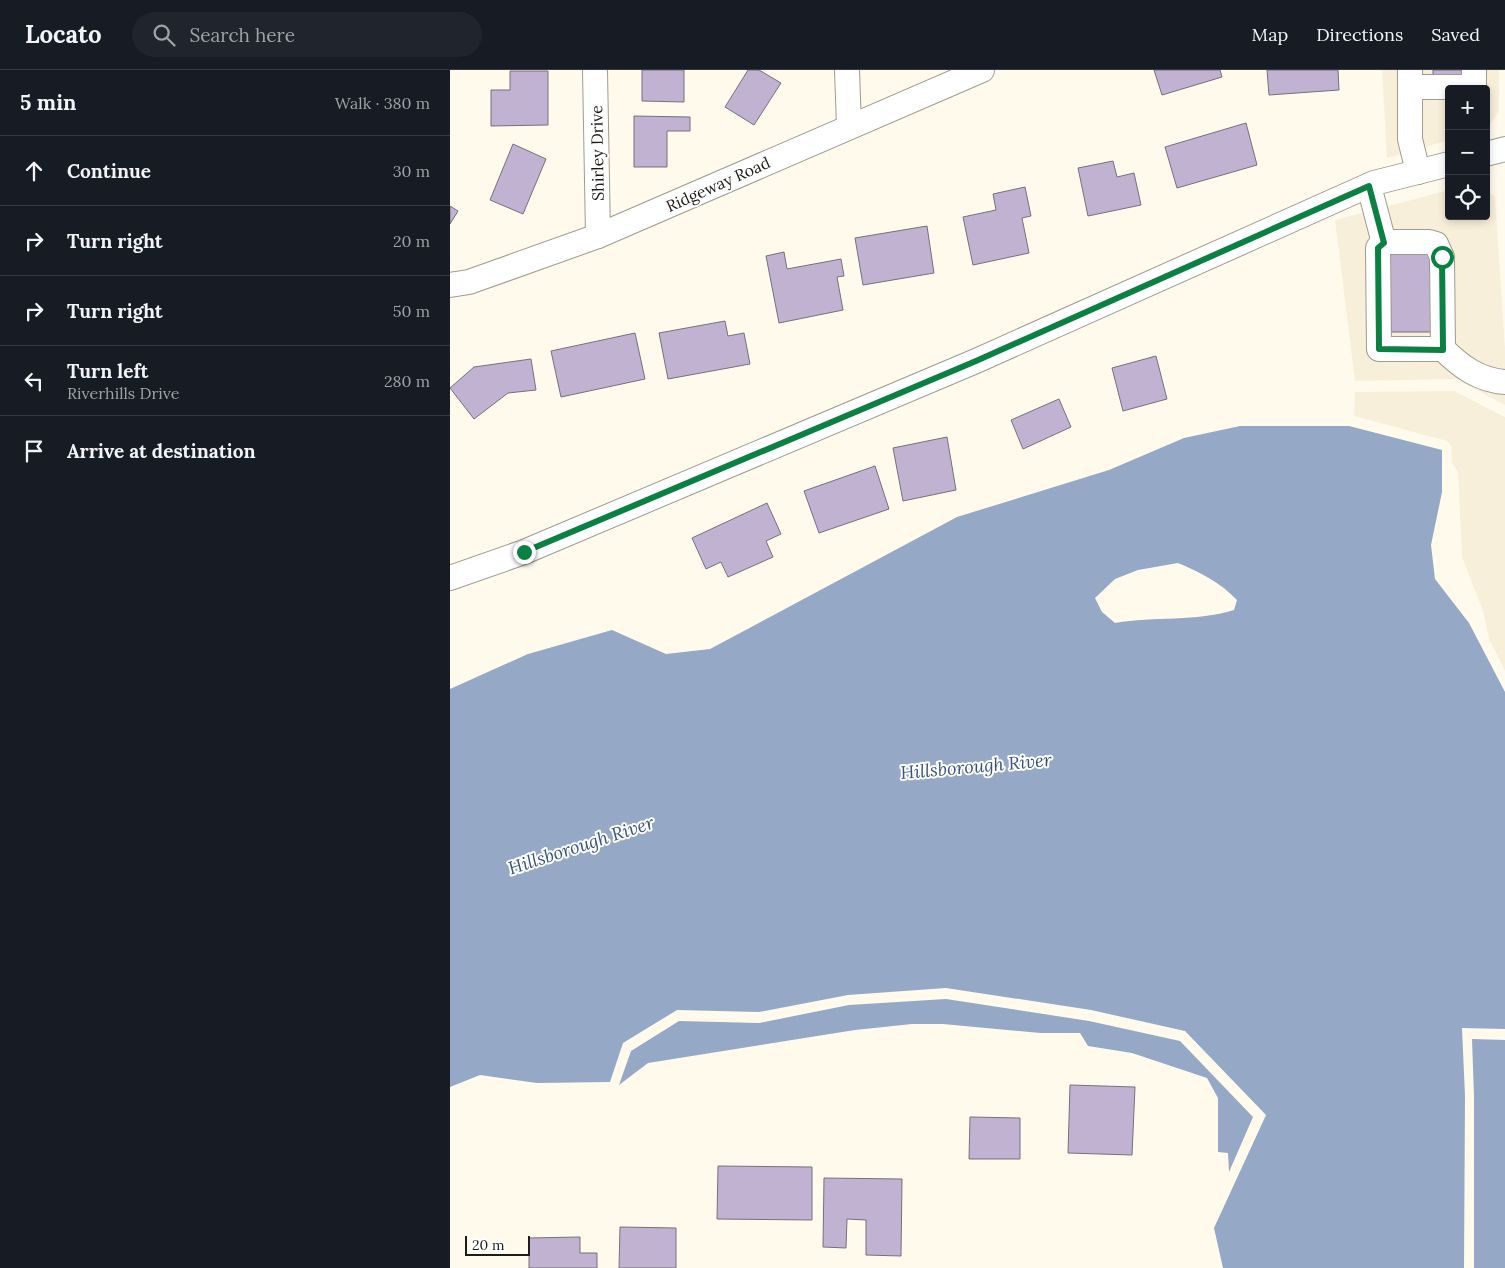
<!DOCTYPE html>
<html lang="en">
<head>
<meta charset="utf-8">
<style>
  :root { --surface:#171b24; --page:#20242c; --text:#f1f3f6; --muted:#9ea1a6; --line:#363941 }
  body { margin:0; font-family:Lora,serif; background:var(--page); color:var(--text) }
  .controls { position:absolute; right:15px; top:15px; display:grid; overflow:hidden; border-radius:5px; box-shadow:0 2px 8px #0003 }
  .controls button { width:45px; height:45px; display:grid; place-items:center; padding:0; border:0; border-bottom:1px solid var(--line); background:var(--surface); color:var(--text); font:25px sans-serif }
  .scale { position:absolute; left:15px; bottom:12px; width:65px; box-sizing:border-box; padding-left:5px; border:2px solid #1e1c18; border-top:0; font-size:14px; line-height:18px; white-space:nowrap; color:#1e1c18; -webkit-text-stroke:4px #fff; paint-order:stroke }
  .stop { position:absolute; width:15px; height:15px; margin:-11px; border:4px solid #0b8043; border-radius:50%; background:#fff }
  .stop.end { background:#0b8043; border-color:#fff; box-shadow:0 1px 5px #0008 }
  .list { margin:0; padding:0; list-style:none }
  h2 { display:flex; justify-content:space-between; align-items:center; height:65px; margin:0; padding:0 20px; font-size:21px }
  h2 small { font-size:16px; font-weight:400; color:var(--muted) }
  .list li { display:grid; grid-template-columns:32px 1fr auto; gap:15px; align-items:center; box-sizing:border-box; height:70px; padding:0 20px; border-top:1px solid var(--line) }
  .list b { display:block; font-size:19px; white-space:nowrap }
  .list p { margin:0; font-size:16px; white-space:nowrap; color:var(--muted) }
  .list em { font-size:16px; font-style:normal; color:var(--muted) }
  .icon { flex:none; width:28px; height:28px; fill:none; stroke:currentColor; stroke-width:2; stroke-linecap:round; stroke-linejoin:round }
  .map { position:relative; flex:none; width:1055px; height:1198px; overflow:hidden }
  header { display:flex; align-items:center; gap:30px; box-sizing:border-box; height:70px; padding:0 25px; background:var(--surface); border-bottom:1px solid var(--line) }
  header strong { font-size:24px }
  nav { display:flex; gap:28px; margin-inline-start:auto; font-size:18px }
  .search { width:350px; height:45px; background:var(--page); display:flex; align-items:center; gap:12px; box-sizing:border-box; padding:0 18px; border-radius:28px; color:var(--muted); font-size:19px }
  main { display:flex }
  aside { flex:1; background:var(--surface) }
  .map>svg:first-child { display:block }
  .built { fill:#f7efda }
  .water { fill:#95a8c5; fill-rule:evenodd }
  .building { fill:#c2b2d2; stroke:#75707b }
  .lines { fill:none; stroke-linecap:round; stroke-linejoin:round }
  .minor-casing { stroke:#a09b8f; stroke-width:26 }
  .minor { stroke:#fff; stroke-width:24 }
  .route { stroke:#0b8043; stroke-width:6 }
  .labels { text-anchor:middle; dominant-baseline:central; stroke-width:4; stroke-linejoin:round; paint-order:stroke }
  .street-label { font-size:16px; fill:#1e1c18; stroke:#fff }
  .water-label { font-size:18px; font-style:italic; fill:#38547e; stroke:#fff }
</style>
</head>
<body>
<header>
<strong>Locato</strong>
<div class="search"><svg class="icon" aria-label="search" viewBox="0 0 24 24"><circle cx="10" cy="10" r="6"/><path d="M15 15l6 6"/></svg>Search here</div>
<nav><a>Map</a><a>Directions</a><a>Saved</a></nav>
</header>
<main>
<aside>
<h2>5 min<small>Walk · 380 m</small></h2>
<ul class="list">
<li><svg class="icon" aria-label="ahead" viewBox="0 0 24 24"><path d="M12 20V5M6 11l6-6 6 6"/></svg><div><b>Continue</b></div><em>30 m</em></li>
<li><svg class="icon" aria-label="right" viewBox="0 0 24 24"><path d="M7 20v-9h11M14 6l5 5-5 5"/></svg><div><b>Turn right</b></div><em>20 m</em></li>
<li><svg class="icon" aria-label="right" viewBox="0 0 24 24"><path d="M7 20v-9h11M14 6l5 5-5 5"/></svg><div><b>Turn right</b></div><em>50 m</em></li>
<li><svg class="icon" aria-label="left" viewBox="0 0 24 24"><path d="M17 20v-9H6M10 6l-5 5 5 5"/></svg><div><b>Turn left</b><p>Riverhills Drive</p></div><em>280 m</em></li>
<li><svg class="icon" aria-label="arrive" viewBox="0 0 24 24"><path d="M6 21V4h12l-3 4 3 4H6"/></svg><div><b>Arrive at destination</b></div></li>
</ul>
</aside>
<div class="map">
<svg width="1055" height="1198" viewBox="0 0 1055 1198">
  <rect width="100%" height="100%" fill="#fffaec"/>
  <!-- built -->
  <g class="built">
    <path d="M932,0H1049V42L1036,59V19H999V70L937,88Z"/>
    <path d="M999,120V146H1036V122L1045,126L1055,279V335L1006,309L905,311L885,150Z"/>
    <path d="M1004,321L1055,347V601L1039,569L1033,541L1012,487L1008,402L1002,393L1001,376L997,371L904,346L905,322Z"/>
  </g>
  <!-- water -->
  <g class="water">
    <path d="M790,356H899L992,380V422L981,475L985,509L1019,553L1055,622V959L1012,958L1015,1026L1014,1198H773L764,1158L816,1045L735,961L641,940L496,918L398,925L309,942L227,940L173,973L160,1012L87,1013L30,1005L0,1017V619L78,584L162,560L216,584L260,579L507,447L659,400L734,368ZM728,493C750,502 771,513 787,530L784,540C746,552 705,546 665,553L652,542L645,528L665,509L688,500Z"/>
    <path d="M496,929L639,951L730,971L803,1047L779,1102L778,1083L768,1082V1028L757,1008L682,983L638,976L630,963H591L493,954H462L405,960L198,993L169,1015L181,981L229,951L309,953L399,935Z"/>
    <path d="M1022,969L1055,970V1198H1024V1026Z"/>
  </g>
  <!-- building -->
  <g class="building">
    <path d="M192,0H234V32L192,31Z"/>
    <path d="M298,0H309L331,13L304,55L275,37Z"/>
    <path d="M704,0H770L772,7L712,25Z"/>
    <path d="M817,0H888L889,20L819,25Z"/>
    <rect x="983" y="0" width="32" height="10"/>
    <path d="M60,1H98V55L41,56V20H60Z"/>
    <path d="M184,46L240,47V61H217V97H184Z"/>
    <path d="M796,53L807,95L727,118L715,77Z"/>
    <path d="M63,74L96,89L73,144L40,130Z"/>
    <path d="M663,91L667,107L684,103L691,135L638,146L628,98Z"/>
    <path d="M575,117L581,146L572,148L579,183L523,195L513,147L546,140L543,124Z"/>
    <path d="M0,136L8,141L0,154Z"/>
    <path d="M477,156L484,203L413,215L405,168Z"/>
    <path d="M334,182L337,199L391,189L394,206L387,207L393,240L329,253L316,186Z"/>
    <path d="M940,184H980L981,262H941Z"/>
    <path d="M275,251L278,266L294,263L300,294L218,309L209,263Z"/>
    <path d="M185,263L195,309L111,327L101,281Z"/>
    <path d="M706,286L717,329L673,341L662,298Z"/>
    <path d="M81,289L86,320L58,323L24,349L0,318L24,297Z"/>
    <path d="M609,329L621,357L573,379L561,350Z"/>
    <path d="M497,367L506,420L453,431L443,378Z"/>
    <path d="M425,396L439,439L369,463L354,421Z"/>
    <path d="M317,433L331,464L316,471L323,487L278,507L271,492L256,499L242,468Z"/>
    <path d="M620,1015L685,1017L682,1085L618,1083Z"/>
    <path d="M520,1047L570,1048V1089H519Z"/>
    <path d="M268,1096L362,1097V1150L267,1149Z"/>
    <path d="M374,1108L452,1109L451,1186L416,1185V1150L397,1149L396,1178L373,1177Z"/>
    <path d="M170,1157L226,1158V1198H169Z"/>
    <path d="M130,1167V1183H147V1198H79V1168Z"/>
  </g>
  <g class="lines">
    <!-- minor casing -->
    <g class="minor-casing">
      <g id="minor">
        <path d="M145,0L148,166"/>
        <path d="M397,0L399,56"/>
        <path d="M960,0V17H1024V0"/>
        <path d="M960,17V69L968,102"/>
        <path d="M1036,84L1055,79"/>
        <path d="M919,116L934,173"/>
        <path d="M0,215L19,212L148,166L532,0"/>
        <path d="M993,279H929L928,178L931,174L937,172H979L986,174L992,187L993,279C1011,297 1029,310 1055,312"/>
        <path d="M0,508L74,482L526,291L924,113L999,94"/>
      </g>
    </g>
    <!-- minor -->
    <use href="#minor" class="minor"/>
  </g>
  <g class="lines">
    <!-- route -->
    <path class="route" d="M74,482L526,291L919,116L934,173L928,178L929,279L993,280L992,187"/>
  </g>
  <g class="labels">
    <!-- street labels -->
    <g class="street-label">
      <text transform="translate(147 83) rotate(-91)">Shirley Drive</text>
      <text transform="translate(268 114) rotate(-24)">Ridgeway Road</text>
    </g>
    <!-- water labels -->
    <g class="water-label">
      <text transform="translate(526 696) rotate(-5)">Hillsborough River</text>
      <text transform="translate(131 775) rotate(-18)">Hillsborough River</text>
    </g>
  </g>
</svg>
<div class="controls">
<button>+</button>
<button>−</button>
<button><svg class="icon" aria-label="locate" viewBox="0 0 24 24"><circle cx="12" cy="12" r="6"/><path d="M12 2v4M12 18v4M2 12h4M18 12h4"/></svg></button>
</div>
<div class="scale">20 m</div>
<div class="stop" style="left:992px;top:187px"></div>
<div class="stop end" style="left:74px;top:482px"></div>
</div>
</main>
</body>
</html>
